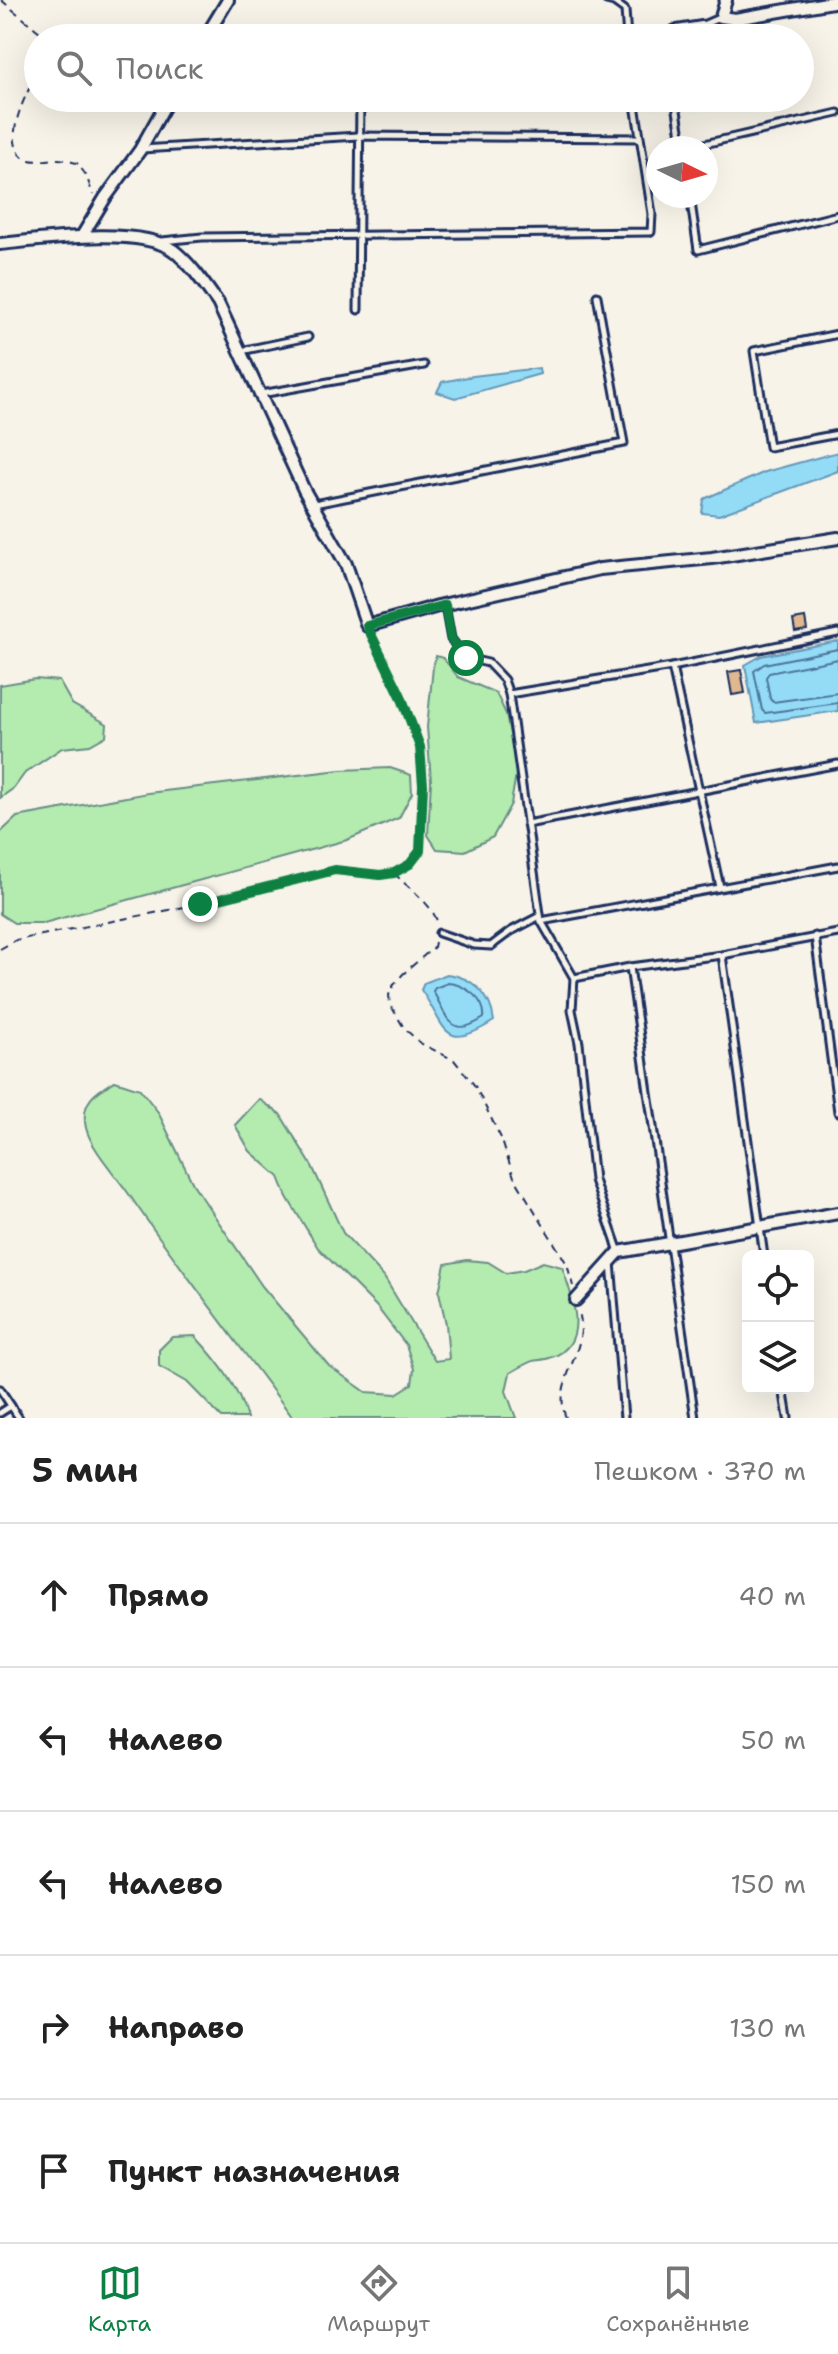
<!DOCTYPE html>
<html lang="ru">
<head>
<meta charset="utf-8">
<style>
  :root { --surface:#fff; --page:#f2f2f2; --text:#222; --muted:#767676; --line:#e0e0e0; --accent:#0b8043 }
  body { margin:0; font-family:"Shantell Sans",sans-serif; background:var(--page); color:var(--text) }
  .controls { position:absolute; right:24px; bottom:24px; display:grid; overflow:hidden; border-radius:12px; box-shadow:0 8px 32px #0002 }
  .controls button { width:72px; height:72px; display:grid; place-items:center; padding:0; border:0; border-bottom:2px solid var(--line); background:var(--surface); color:var(--text); font:40px sans-serif }
  .compass { position:absolute; left:646px; top:136px; width:72px; height:72px; border-radius:50%; background:var(--surface); box-shadow:0 8px 32px #0002; rotate:95deg }
  .stop { position:absolute; width:24px; height:24px; margin:-18px; border:6px solid #0b8043; border-radius:50%; background:#fff }
  .stop.end { background:#0b8043; border-color:#fff; box-shadow:0 2px 8px #0008 }
  .list { margin:0; padding:0; list-style:none }
  h2 { display:flex; justify-content:space-between; align-items:center; height:104px; margin:0; padding:0 32px; font-size:34px }
  h2 small { font-size:26px; font-weight:400; color:var(--muted) }
  .list li { display:grid; grid-template-columns:52px 1fr auto; gap:24px; align-items:center; box-sizing:border-box; height:144px; padding:0 32px; border-top:2px solid var(--line) }
  .list b { display:block; font-size:30px; white-space:nowrap }
  .list em { font-size:26px; font-style:normal; color:var(--muted) }
  .icon { flex:none; width:44px; height:44px; fill:none; stroke:currentColor; stroke-width:2; stroke-linecap:round; stroke-linejoin:round }
  .map { position:relative; flex:none; width:838px; height:1418px; overflow:hidden }
  .search { position:absolute; background:var(--surface); box-shadow:0 8px 32px #0002; left:24px; right:24px; top:24px; height:88px; display:flex; align-items:center; gap:20px; box-sizing:border-box; padding:0 28px; border-radius:44px; color:var(--muted); font-size:30px }
  .sheet { height:824px; background:var(--surface) }
  nav { display:flex; justify-content:space-around; align-items:center; box-sizing:border-box; height:112px; border-top:2px solid var(--line); background:var(--surface); font-size:22px; color:var(--muted) }
  nav a { display:grid; justify-items:center; gap:4px }
  nav .on { color:var(--accent) }
  .map>svg:first-child { display:block }
  .green { fill:#b4ebae; stroke:#688d86; stroke-width:2 }
  .water { fill:#94dcf6; stroke:#6497b9; stroke-width:2 }
  .lines { fill:none; stroke-linecap:round; stroke-linejoin:round }
  .shore { stroke:#4b749b; stroke-width:2 }
  .building { fill:#e0b890; stroke:#1b2f5e; stroke-width:2 }
  .service-casing { stroke:#1b2f5e; stroke-width:11 }
  .minor-casing { stroke:#1b2f5e; stroke-width:16 }
  .path { stroke:#1b2f5e; stroke-width:2; stroke-dasharray:8 6; stroke-linecap:butt }
  .service { stroke:#f7f3e8; stroke-width:5 }
  .minor { stroke:#f7f3e8; stroke-width:10 }
  .route { stroke:#0b8043; stroke-width:10 }
</style>
</head>
<body>
<div class="map">
<svg width="838" height="1418" viewBox="0 0 838 1418">
  <rect width="100%" height="100%" fill="#f7f3e8"/>
  <filter id="ink" filterUnits="userSpaceOnUse"><feTurbulence type="fractalNoise" baseFrequency=".0125" numOctaves="2"/><feDisplacementMap in="SourceGraphic" scale="16" xChannelSelector="R" yChannelSelector="G"/><feConvolveMatrix kernelMatrix="1 2 1 2 8 2 1 2 1" color-interpolation-filters="sRGB"/></filter>
  <g filter="url(#ink)">
    <!-- green -->
    <g class="green">
      <path d="M436,656L443,658L458,677L496,693L506,714L517,768L511,804L493,837L465,851L437,849L428,835L431,781L427,727L433,667Z"/>
      <path d="M35,679L59,681L72,704L107,724L106,736L90,745L62,748L25,773L14,788L0,798V685Z"/>
      <path d="M390,768L411,775L412,793L399,818L347,840L44,923H14L0,914V833L17,817L148,793L340,770Z"/>
      <path d="M115,1081L140,1089L158,1112L193,1184L262,1286L329,1366L366,1392L396,1394L412,1384L414,1369L406,1345L376,1306L318,1248L287,1197L279,1177L250,1151L235,1125L259,1099L280,1114L312,1166L343,1233L384,1277L435,1361L449,1359L446,1324L439,1292L445,1264L467,1260L488,1262L506,1273L524,1270L543,1262L562,1267C572,1295 591,1343 552,1357C546,1360 539,1360 533,1361C525,1364 517,1369 510,1373L506,1391L516,1418H293C237,1342 179,1268 126,1190C114,1173 91,1148 86,1128C80,1102 95,1092 115,1081Z"/>
      <path d="M195,1336C217,1360 238,1386 247,1418H222L187,1382L159,1366V1350L172,1337Z"/>
    </g>
    <!-- water -->
    <g class="water">
      <path d="M539,368L540,374L455,398L437,392L442,382L473,376Z"/>
      <path d="M838,452V471L719,515L702,513L704,499L765,472Z"/>
      <path d="M838,641V711L756,723L745,665L761,656Z"/>
      <path d="M447,974C473,977 491,995 494,1021C442,1054 447,1027 421,990L424,983Z"/>
    </g>
    <g class="lines">
      <!-- shore -->
      <g class="shore">
        <path d="M838,649L764,664L754,671L762,710L765,713L838,703"/>
        <path d="M838,659L769,673L766,677L770,699L773,702L838,693"/>
        <path d="M448,983C465,984 486,1000 484,1018C450,1040 448,1018 433,991L435,988Z"/>
      </g>
    </g>
    <!-- building -->
    <g class="building">
      <path d="M805,618L807,630L795,632L793,620Z"/>
      <path d="M741,670L745,693L732,695L728,672Z"/>
    </g>
    <g class="lines">
      <!-- service casing -->
      <g class="service-casing">
        <g id="service">
          <path d="M606,0L614,2L625,10L627,38"/>
          <path d="M668,38V34L674,29L705,24L721,17"/>
          <path d="M675,98L683,148"/>
          <path d="M687,148L838,113"/>
          <path d="M142,149L358,136L639,138"/>
          <path d="M690,196L698,250L838,215"/>
          <path d="M162,241L202,237L651,232L652,214L634,98"/>
          <path d="M358,310L360,98"/>
          <path d="M838,334L754,351L769,447L838,434"/>
          <path d="M241,351L308,337"/>
          <path d="M261,394L424,365"/>
          <path d="M314,504L624,443L597,296"/>
          <path d="M445,606L451,639L466,658L488,663L504,680L509,694L541,921L574,978L572,1010L579,1043L594,1180L619,1252"/>
          <path d="M672,667L720,887"/>
          <path d="M509,694L672,667L838,633"/>
          <path d="M527,824L838,764"/>
          <path d="M541,921L838,866"/>
          <path d="M439,933L474,945L491,946L511,931L540,916"/>
          <path d="M815,936L838,1112"/>
          <path d="M722,955L764,1256"/>
          <path d="M630,967L695,1418"/>
          <path d="M574,978L630,967L722,955L838,933"/>
          <path d="M611,1262L624,1418"/>
          <path d="M783,1388L788,1418"/>
          <path d="M0,1389L19,1418"/>
          <path d="M0,1413L11,1406"/>
        </g>
      </g>
      <!-- minor casing -->
      <g class="minor-casing">
        <g id="minor">
          <path d="M726,0L721,17L735,19L838,1"/>
          <path d="M205,38L228,0"/>
          <path d="M82,236L105,198L140,150L169,98"/>
          <path d="M0,244C41,240 140,226 173,250C191,264 205,285 218,303L304,490L346,564L367,626L438,606L600,569L712,558L838,538"/>
          <path d="M576,1300L619,1252L838,1213"/>
        </g>
      </g>
      <!-- path -->
      <g class="path">
        <path d="M1,0L47,38"/>
        <path d="M38,73C25,94 0,144 26,159C37,163 47,159 58,159C64,159 71,162 77,163L86,175L93,195"/>
        <path d="M394,873C408,888 433,904 438,924"/>
        <path d="M435,942L434,947L403,974L393,986L389,995L390,1004L404,1028L420,1043L454,1060L475,1086L501,1138L514,1177L567,1264L573,1286"/>
        <path d="M0,949L16,940L200,904L335,870L380,875L394,873L410,864L420,851L422,834L421,810L423,785L420,747L401,696L373,638"/>
        <path d="M566,1418C551,1380 590,1353 579,1312"/>
      </g>
      <!-- service -->
      <use href="#service" class="service"/>
      <!-- minor -->
      <use href="#minor" class="minor"/>
    </g>
  </g>
  <g class="lines" filter="url(#ink)">
    <!-- route -->
    <path class="route" d="M200,904L335,870L380,875L394,873L410,864L420,851L423,785L420,747L401,696L367,626L445,605L451,639L466,658"/>
  </g>
</svg>
<div class="controls">
<button><svg class="icon" aria-label="locate" viewBox="0 0 24 24"><circle cx="12" cy="12" r="6"/><path d="M12 2v4M12 18v4M2 12h4M18 12h4"/></svg></button>
<button><svg class="icon" aria-label="layers" viewBox="0 0 24 24"><path d="M12 4l9 5-9 5-9-5zM3 14l9 5 9-5"/></svg></button>
</div>
<svg class="compass" viewBox="-18 -18 36 36"><path d="M0-13l5 13h-10z" fill="#e53935"/><path d="M0 13l5-13h-10z" fill="#767676"/></svg>
<div class="stop" style="left:466px;top:658px"></div>
<div class="stop end" style="left:200px;top:904px"></div>
<div class="search"><svg class="icon" aria-label="search" viewBox="0 0 24 24"><circle cx="10" cy="10" r="6"/><path d="M15 15l6 6"/></svg>Поиск</div>
</div>
<section class="sheet">
<h2>5 мин<small>Пешком · 370 m</small></h2>
<ul class="list">
<li><svg class="icon" aria-label="ahead" viewBox="0 0 24 24"><path d="M12 20V5M6 11l6-6 6 6"/></svg><div><b>Прямо</b></div><em>40 m</em></li>
<li><svg class="icon" aria-label="left" viewBox="0 0 24 24"><path d="M17 20v-9H6M10 6l-5 5 5 5"/></svg><div><b>Налево</b></div><em>50 m</em></li>
<li><svg class="icon" aria-label="left" viewBox="0 0 24 24"><path d="M17 20v-9H6M10 6l-5 5 5 5"/></svg><div><b>Налево</b></div><em>150 m</em></li>
<li><svg class="icon" aria-label="right" viewBox="0 0 24 24"><path d="M7 20v-9h11M14 6l5 5-5 5"/></svg><div><b>Направо</b></div><em>130 m</em></li>
<li><svg class="icon" aria-label="arrive" viewBox="0 0 24 24"><path d="M6 21V4h12l-3 4 3 4H6"/></svg><div><b>Пункт назначения</b></div></li>
</ul>
</section>
<nav>
<a class="on"><svg class="icon" aria-label="map" viewBox="0 0 24 24"><path d="M3 6l6-2 6 2 6-2v14l-6 2-6-2-6 2zM9 4v14M15 6v14"/></svg>Карта</a>
<a><svg class="icon" aria-label="directions" viewBox="0 0 24 24"><path d="M12 3l9 9-9 9-9-9zM9 14v-3h6M13 9l2 2-2 2"/></svg>Маршрут</a>
<a><svg class="icon" aria-label="saved" viewBox="0 0 24 24"><path d="M7 4h10v16l-5-4-5 4z"/></svg>Сохранённые</a>
</nav>
</body>
</html>
